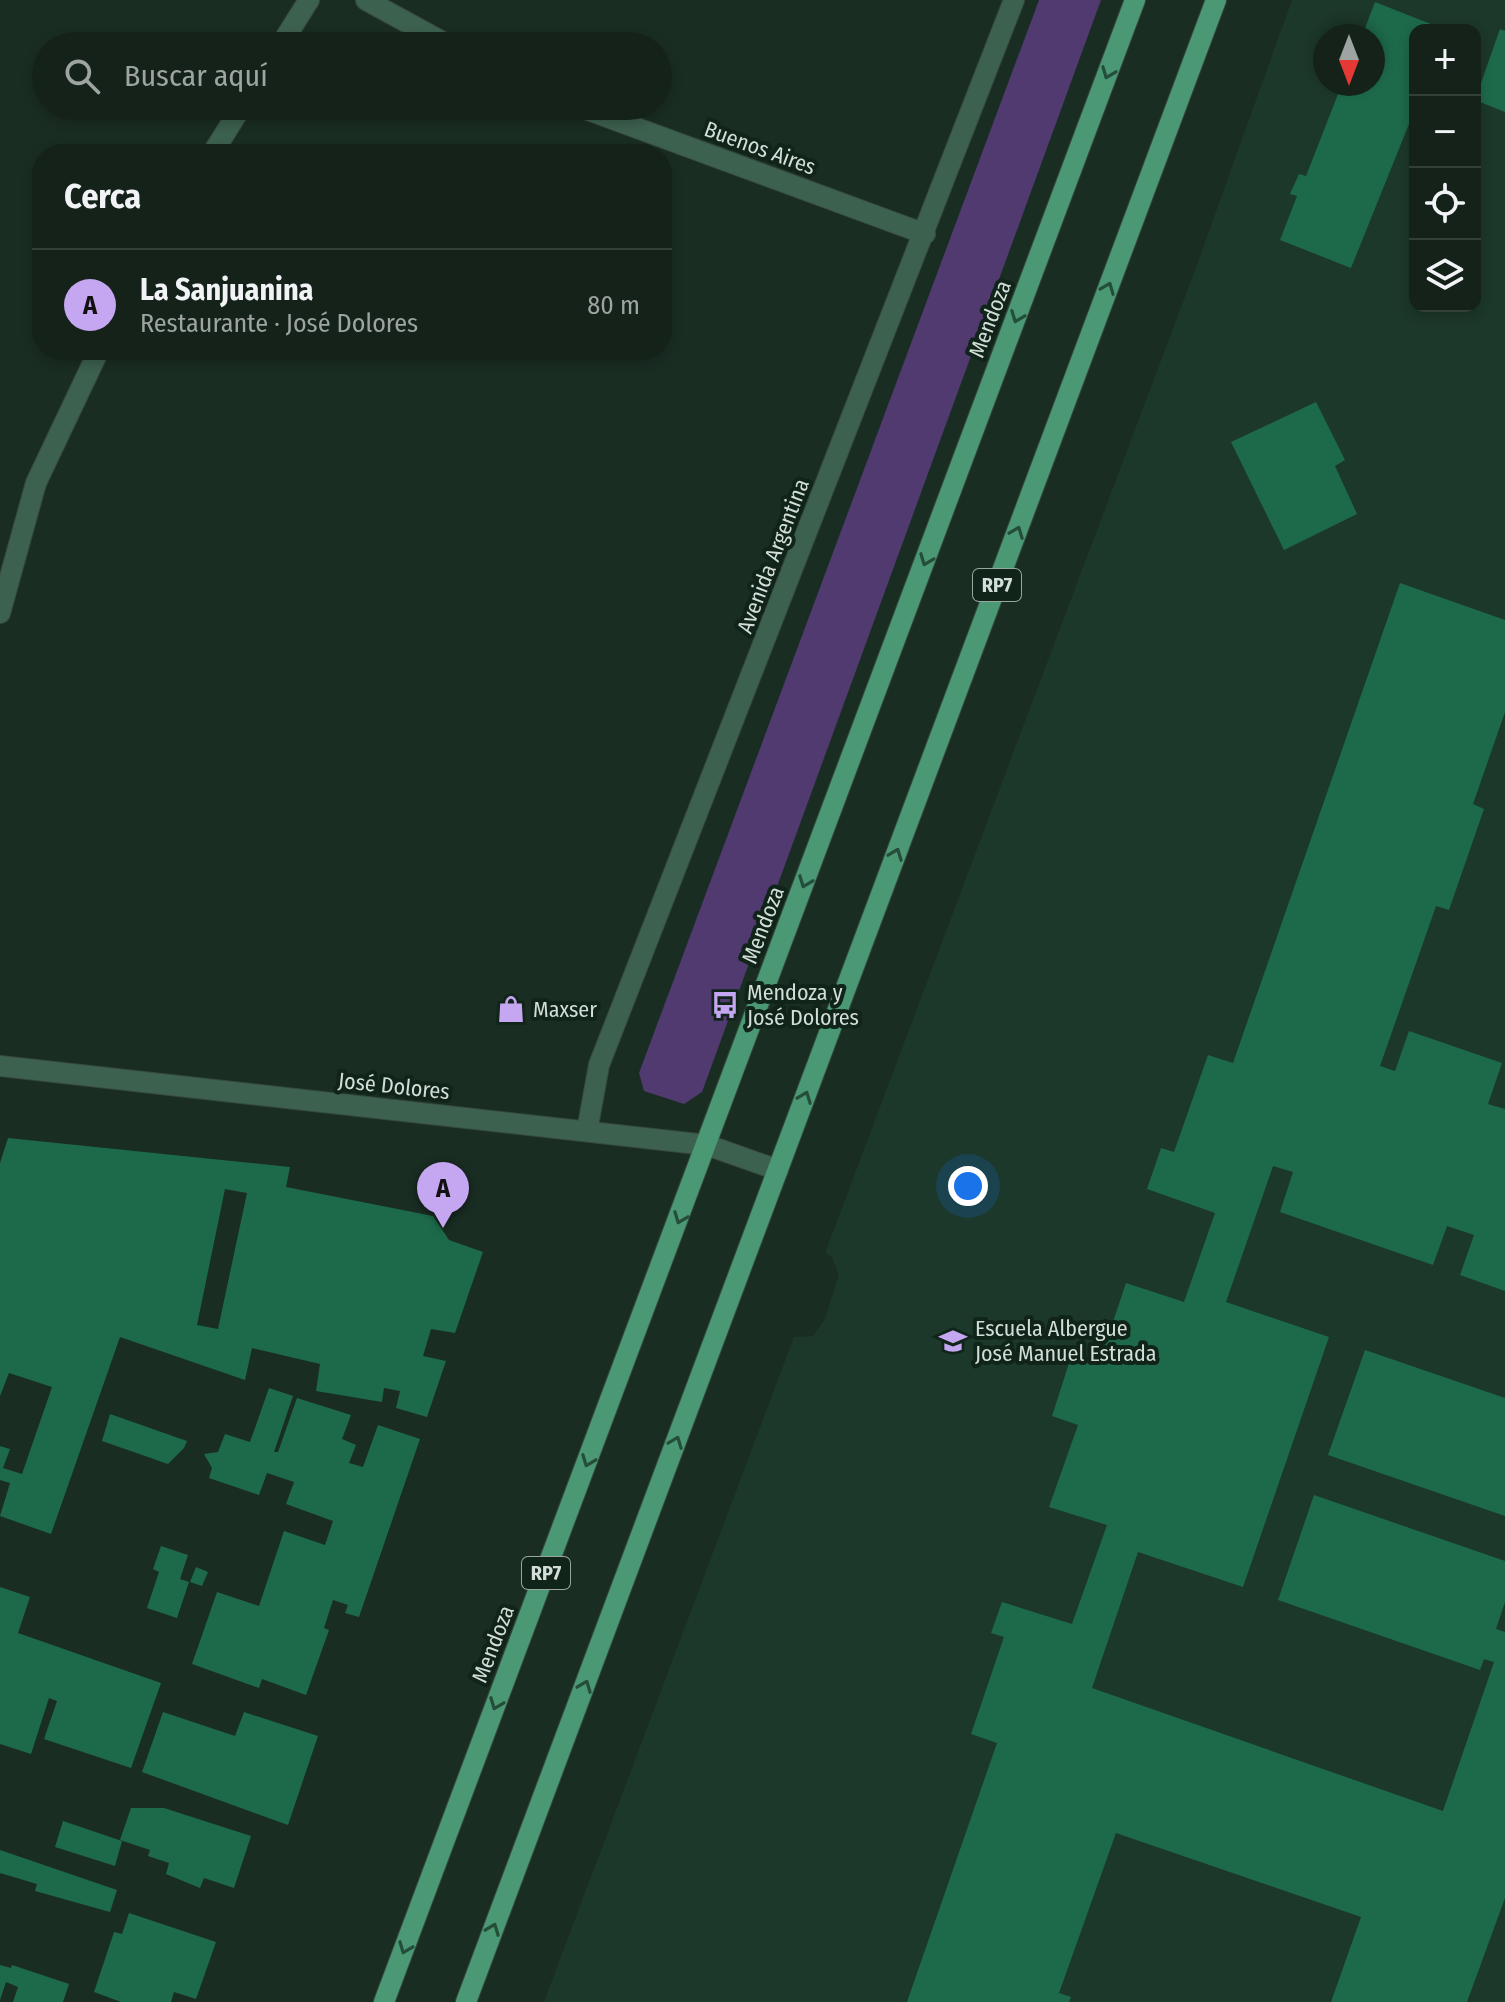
<!DOCTYPE html>
<html lang="es">
<head>
<meta charset="utf-8">
<style>
  :root { --surface:#14221a; --page:#1d2a23; --text:#f1f3f6; --muted:#9da4a2; --line:#333f39; --accent:#c5a7f1 }
  body { margin:0; font-family:"Fira Sans Condensed",sans-serif; background:var(--page); color:var(--text) }
  .controls { position:absolute; right:24px; top:24px; display:grid; overflow:hidden; border-radius:16px; box-shadow:0 4px 12px #0003 }
  .controls button { width:72px; height:72px; display:grid; place-items:center; padding:0; border:0; border-bottom:2px solid var(--line); background:var(--surface); color:var(--text); font:40px sans-serif }
  .compass { position:absolute; left:1313px; top:24px; width:72px; height:72px; border-radius:50%; background:var(--surface); box-shadow:0 4px 12px #0003; rotate:180deg }
  .you { position:absolute; left:968px; top:1186px; width:28px; height:28px; margin:-20px; border:6px solid #fff; border-radius:50%; background:#1a73e8; box-shadow:0 0 0 12px #1a73e833 }
  .badge { display:grid; place-items:center; width:52px; height:52px; border-radius:50%; background:var(--accent); color:#111; font-size:26px; font-weight:700 }
  .pin { position:absolute; translate:-50% -66px; filter:drop-shadow(0 2px 4px #0008) }
  .pin::after { content:''; position:absolute; top:42px; width:28px; height:24px; background:inherit; clip-path:polygon(0 0,100% 0,50% 100%) }
  .list { margin:0; padding:0; list-style:none }
  h2 { display:flex; justify-content:space-between; align-items:center; height:104px; margin:0; padding:0 32px; font-size:34px }
  h2 small { font-size:26px; font-weight:400; color:var(--muted) }
  .list li { display:grid; grid-template-columns:52px 1fr auto; gap:24px; align-items:center; box-sizing:border-box; height:112px; padding:0 32px; border-top:2px solid var(--line) }
  .list b { display:block; font-size:30px; white-space:nowrap }
  .list p { margin:0; font-size:26px; white-space:nowrap; color:var(--muted) }
  .list em { font-size:26px; font-style:normal; color:var(--muted) }
  .icon { flex:none; width:44px; height:44px; fill:none; stroke:currentColor; stroke-width:2; stroke-linecap:round; stroke-linejoin:round }
  .map { position:relative; flex:none; width:1505px; height:2002px; overflow:hidden }
  .search { position:absolute; background:var(--surface); box-shadow:0 4px 12px #0003; left:32px; top:32px; width:640px; height:88px; display:flex; align-items:center; gap:20px; box-sizing:border-box; padding:0 28px; border-radius:44px; color:var(--muted); font-size:30px }
  .panel { position:absolute; background:var(--surface); box-shadow:0 4px 12px #0003; left:32px; top:144px; width:640px; height:216px; border-radius:32px }
  .map>svg:first-child { display:block }
  .built { fill:#1c382a; fill-rule:evenodd }
  .green { fill:#513a70 }
  .building { fill:#1d6a4a; fill-rule:evenodd }
  .lines { fill:none; stroke-linecap:round; stroke-linejoin:round }
  .minor-casing { stroke:#374940; stroke-width:22 }
  .tertiary-casing { stroke:#374940; stroke-width:22 }
  .primary-casing { stroke:#374940; stroke-width:22 }
  .minor { stroke:#3d614f; stroke-width:20 }
  .tertiary { stroke:#3d614f; stroke-width:20 }
  .primary { stroke:#4a9974; stroke-width:20 }
  .oneway { stroke:#244d3a }
  .labels { text-anchor:middle; dominant-baseline:central; stroke-width:8; stroke-linejoin:round; paint-order:stroke }
  .shield { fill:#10241a; stroke:#98a69e; stroke-width:2 }
  .shield-label { font-size:20px; font-weight:bold; fill:#d2ded7 }
  .street-label { font-size:22px; fill:#d2ded7; stroke:#10241a }
  .poi-label { font-size:22px; fill:#d2ded7; stroke:#10241a; text-anchor:start }
</style>
</head>
<body>
<div class="map">
<svg width="1505" height="2002" viewBox="0 0 1505 2002">
  <rect width="100%" height="100%" fill="#1a2d23"/>
  <!-- built -->
  <path class="built" d="M1292,0H1505V2002H544L794,1337L813,1336L825,1319L839,1275L832,1257L825,1253L1198,262ZM1415,30H1475V306H1415ZM1325,36H1373V84H1325Z"/>
  <!-- green -->
  <path class="green" d="M1039,0H1101L702,1092L684,1104L644,1091L639,1073Z"/>
  <!-- building -->
  <g class="building">
    <path d="M1375,2L1446,30H1415V109L1351,268L1280,240L1297,196L1290,194L1299,174L1306,176L1342,84H1373V36H1362Z"/>
    <path d="M1500,29L1505,31V112L1475,100Z"/>
    <path d="M1316,402L1345,460L1335,466L1357,514L1284,550L1231,442Z"/>
    <path d="M1400,583L1505,620V712L1473,804L1484,809L1449,910L1436,906L1380,1066L1395,1071L1409,1031L1502,1063L1488,1104L1505,1109V1291L1460,1275L1474,1235L1447,1226L1433,1265L1280,1212L1293,1172L1273,1166L1226,1302L1329,1337L1243,1587L1138,1552L1092,1688L1443,1811L1494,1662L1484,1659L1480,1670L1278,1600L1314,1495L1505,1561V1602L1496,1629L1505,1632V1898L1467,2002H1331L1361,1917L1116,1833L1059,1993L1071,1997L1069,2002H907L997,1743L971,1734L1004,1637L991,1633L1002,1602L1072,1624L1107,1525L1049,1507L1078,1425L1052,1416L1072,1354L1099,1364L1126,1283L1184,1302L1215,1213L1147,1189L1161,1148L1174,1152L1208,1055L1233,1063Z"/>
    <path d="M8,1138L290,1167L286,1187L433,1216L449,1240L483,1252L455,1333L431,1329L423,1356L446,1361L427,1417L396,1408L400,1391L384,1388L382,1402L316,1391L320,1364L252,1348L245,1380L120,1337L51,1534L0,1516L10,1483L0,1480V1446L10,1449L3,1468L22,1474L52,1387L9,1373L0,1396V1163ZM225,1189L247,1193L218,1329L197,1325Z"/>
    <path d="M1365,1350L1505,1398V1516L1328,1455Z"/>
    <path d="M269,1388L293,1396L274,1452H278L297,1398L351,1415L342,1439L356,1445L349,1463L363,1467L378,1425L420,1439L359,1617L345,1613L348,1605L333,1600L324,1628L329,1630L306,1695L262,1679L259,1688L192,1664L217,1592L259,1606L284,1531L325,1545L333,1521L286,1504L294,1482L267,1473L259,1495L209,1478L212,1468L204,1454L218,1452L225,1434L250,1442Z"/>
    <path d="M110,1414L187,1441L184,1448L168,1464L102,1441Z"/>
    <path d="M161,1546L188,1555L180,1579L189,1582L177,1618L147,1608L159,1572L153,1569Z"/>
    <path d="M196,1567L208,1572L202,1586L190,1582Z"/>
    <path d="M0,1587L30,1597L18,1633L161,1683L131,1768L44,1739L57,1701L49,1698L31,1754L0,1744Z"/>
    <path d="M163,1712L235,1736L244,1712L318,1736L288,1825L142,1772Z"/>
    <path d="M131,1808H164L251,1836L234,1888L204,1878L200,1888L166,1874L169,1863L148,1856L150,1850L120,1840Z"/>
    <path d="M63,1821L122,1841L115,1866L55,1847Z"/>
    <path d="M0,1850L117,1890L110,1912L35,1891L37,1884L0,1873Z"/>
    <path d="M129,1913L216,1942L196,1999L174,1992L171,2002H121L94,1992L114,1932L122,1934Z"/>
    <path d="M0,1965L11,1968L12,1965L69,1984L63,2002H13L18,1987L6,1982L0,2000Z"/>
  </g>
  <g class="lines">
    <!-- minor casing -->
    <g class="minor-casing">
      <g id="minor">
        <path d="M366,0L450,46"/>
        <path d="M280,46L309,0"/>
        <path d="M577,106L925,234"/>
        <path d="M212,154L242,106"/>
        <path d="M0,613L36,483L99,350"/>
        <path d="M587,1131L599,1065L1014,0"/>
      </g>
    </g>
    <!-- tertiary casing -->
    <g class="tertiary-casing">
      <path id="tertiary" d="M0,1066L707,1145L778,1170"/>
    </g>
    <!-- primary casing -->
    <g class="primary-casing">
      <g id="primary">
        <path d="M384,2002L1135,0"/>
        <path d="M466,2002L1216,0"/>
      </g>
    </g>
    <!-- minor -->
    <use href="#minor" class="minor"/>
    <!-- tertiary -->
    <use href="#tertiary" class="tertiary"/>
    <!-- primary -->
    <use href="#primary" class="primary"/>
  </g>
  <!-- one-way arrows -->
  <defs><path id="oneway-chevron" d="M-2-3.5L2.5 0L-2 3.5" fill="none" stroke-width="1.6" stroke-linecap="round" stroke-linejoin="round" transform="scale(2)"/></defs>
  <g class="oneway">
    <use href="#oneway-chevron" transform="translate(1108 73) rotate(111)"/>
    <use href="#oneway-chevron" transform="translate(1108 288) rotate(-69)"/>
    <use href="#oneway-chevron" transform="translate(1017 317) rotate(111)"/>
    <use href="#oneway-chevron" transform="translate(1017 532) rotate(-69)"/>
    <use href="#oneway-chevron" transform="translate(926 560) rotate(111)"/>
    <use href="#oneway-chevron" transform="translate(896 854) rotate(-69)"/>
    <use href="#oneway-chevron" transform="translate(805 882) rotate(111)"/>
    <use href="#oneway-chevron" transform="translate(805 1097) rotate(-69)"/>
    <use href="#oneway-chevron" transform="translate(680 1218) rotate(111)"/>
    <use href="#oneway-chevron" transform="translate(676 1442) rotate(-69)"/>
    <use href="#oneway-chevron" transform="translate(588 1461) rotate(111)"/>
    <use href="#oneway-chevron" transform="translate(585 1686) rotate(-69)"/>
    <use href="#oneway-chevron" transform="translate(496 1704) rotate(111)"/>
    <use href="#oneway-chevron" transform="translate(493 1929) rotate(-69)"/>
    <use href="#oneway-chevron" transform="translate(405 1948) rotate(111)"/>
  </g>
  <!-- icons -->
  <defs>
    <g id="bus-bare" transform="scale(2.16)"><path d="M-5-6H5V4H4V6H2V4H-2V6H-4V4H-5ZM-3.5-4V0h7V-4ZM-3.5 1.2v1.5H-2V1.2ZM2 1.2v1.5H3.5V1.2Z" fill="#c5a7f1" stroke="#10241a" stroke-width="2.5" paint-order="stroke"/></g>
    <g id="shop-bare" transform="scale(2.16)"><path d="M-5-2.5h2.3a2.7 3.5 0 0 1 5.4 0H5L5.5 6h-11ZM-1.5-2.5h3a1.5 2.3 0 0 0-3 0Z" fill="#c5a7f1" stroke="#10241a" stroke-width="2.5" paint-order="stroke"/></g>
    <g id="school-bare" transform="scale(2.16)"><path d="M0-5L7-2L0 1L-7-2ZM-4 1L0 2.5L4 1V4Q0 6-4 4Z" fill="#c5a7f1" stroke="#10241a" stroke-width="2.5" paint-order="stroke"/></g>
  </defs>
  <g fill-rule="evenodd">
    <use href="#bus-bare" x="725" y="1005"/>
    <use href="#shop-bare" x="511" y="1009"/>
    <use href="#school-bare" x="953" y="1341"/>
  </g>
  <g class="labels">
    <!-- shield labels -->
    <g class="shield">
      <rect x="973" y="569" width="48" height="32" rx="6"/>
      <rect x="522" y="1557" width="48" height="32" rx="6"/>
    </g>
    <g class="shield-label">
      <text x="997" y="585">RP7</text>
      <text x="546" y="1573">RP7</text>
    </g>
    <!-- street labels -->
    <g class="street-label">
      <text transform="translate(760 148) rotate(20)">Buenos Aires</text>
      <text transform="translate(990 319) rotate(-69)">Mendoza</text>
      <text transform="translate(773 556) rotate(-69)">Avenida Argentina</text>
      <text transform="translate(763 925) rotate(-69)">Mendoza</text>
      <text transform="translate(394 1086) rotate(6)">José Dolores</text>
      <text transform="translate(493 1644) rotate(-69)">Mendoza</text>
    </g>
    <!-- poi labels -->
    <g class="poi-label">
      <text x="747" y="992">Mendoza y<tspan x="747" dy="25">José Dolores</tspan></text>
      <text x="533" y="1009">Maxser</text>
      <text x="975" y="1328">Escuela Albergue<tspan x="975" dy="25">José Manuel Estrada</tspan></text>
    </g>
  </g>
</svg>
<div class="controls">
<button>+</button>
<button>−</button>
<button><svg class="icon" aria-label="locate" viewBox="0 0 24 24"><circle cx="12" cy="12" r="6"/><path d="M12 2v4M12 18v4M2 12h4M18 12h4"/></svg></button>
<button><svg class="icon" aria-label="layers" viewBox="0 0 24 24"><path d="M12 4l9 5-9 5-9-5zM3 14l9 5 9-5"/></svg></button>
</div>
<svg class="compass" viewBox="-18 -18 36 36"><path d="M0-13l5 13h-10z" fill="#e53935"/><path d="M0 13l5-13h-10z" fill="#9da4a2"/></svg>
<div class="you"></div>
<div class="pin badge" style="left:443px;top:1228px">A</div>
<div class="search"><svg class="icon" aria-label="search" viewBox="0 0 24 24"><circle cx="10" cy="10" r="6"/><path d="M15 15l6 6"/></svg>Buscar aquí</div>
<section class="panel">
<h2>Cerca<small></small></h2>
<ul class="list">
<li><span class="badge">A</span><div><b>La Sanjuanina</b><p>Restaurante · José Dolores</p></div><em>80 m</em></li>
</ul>
</section>
</div>
</body>
</html>
